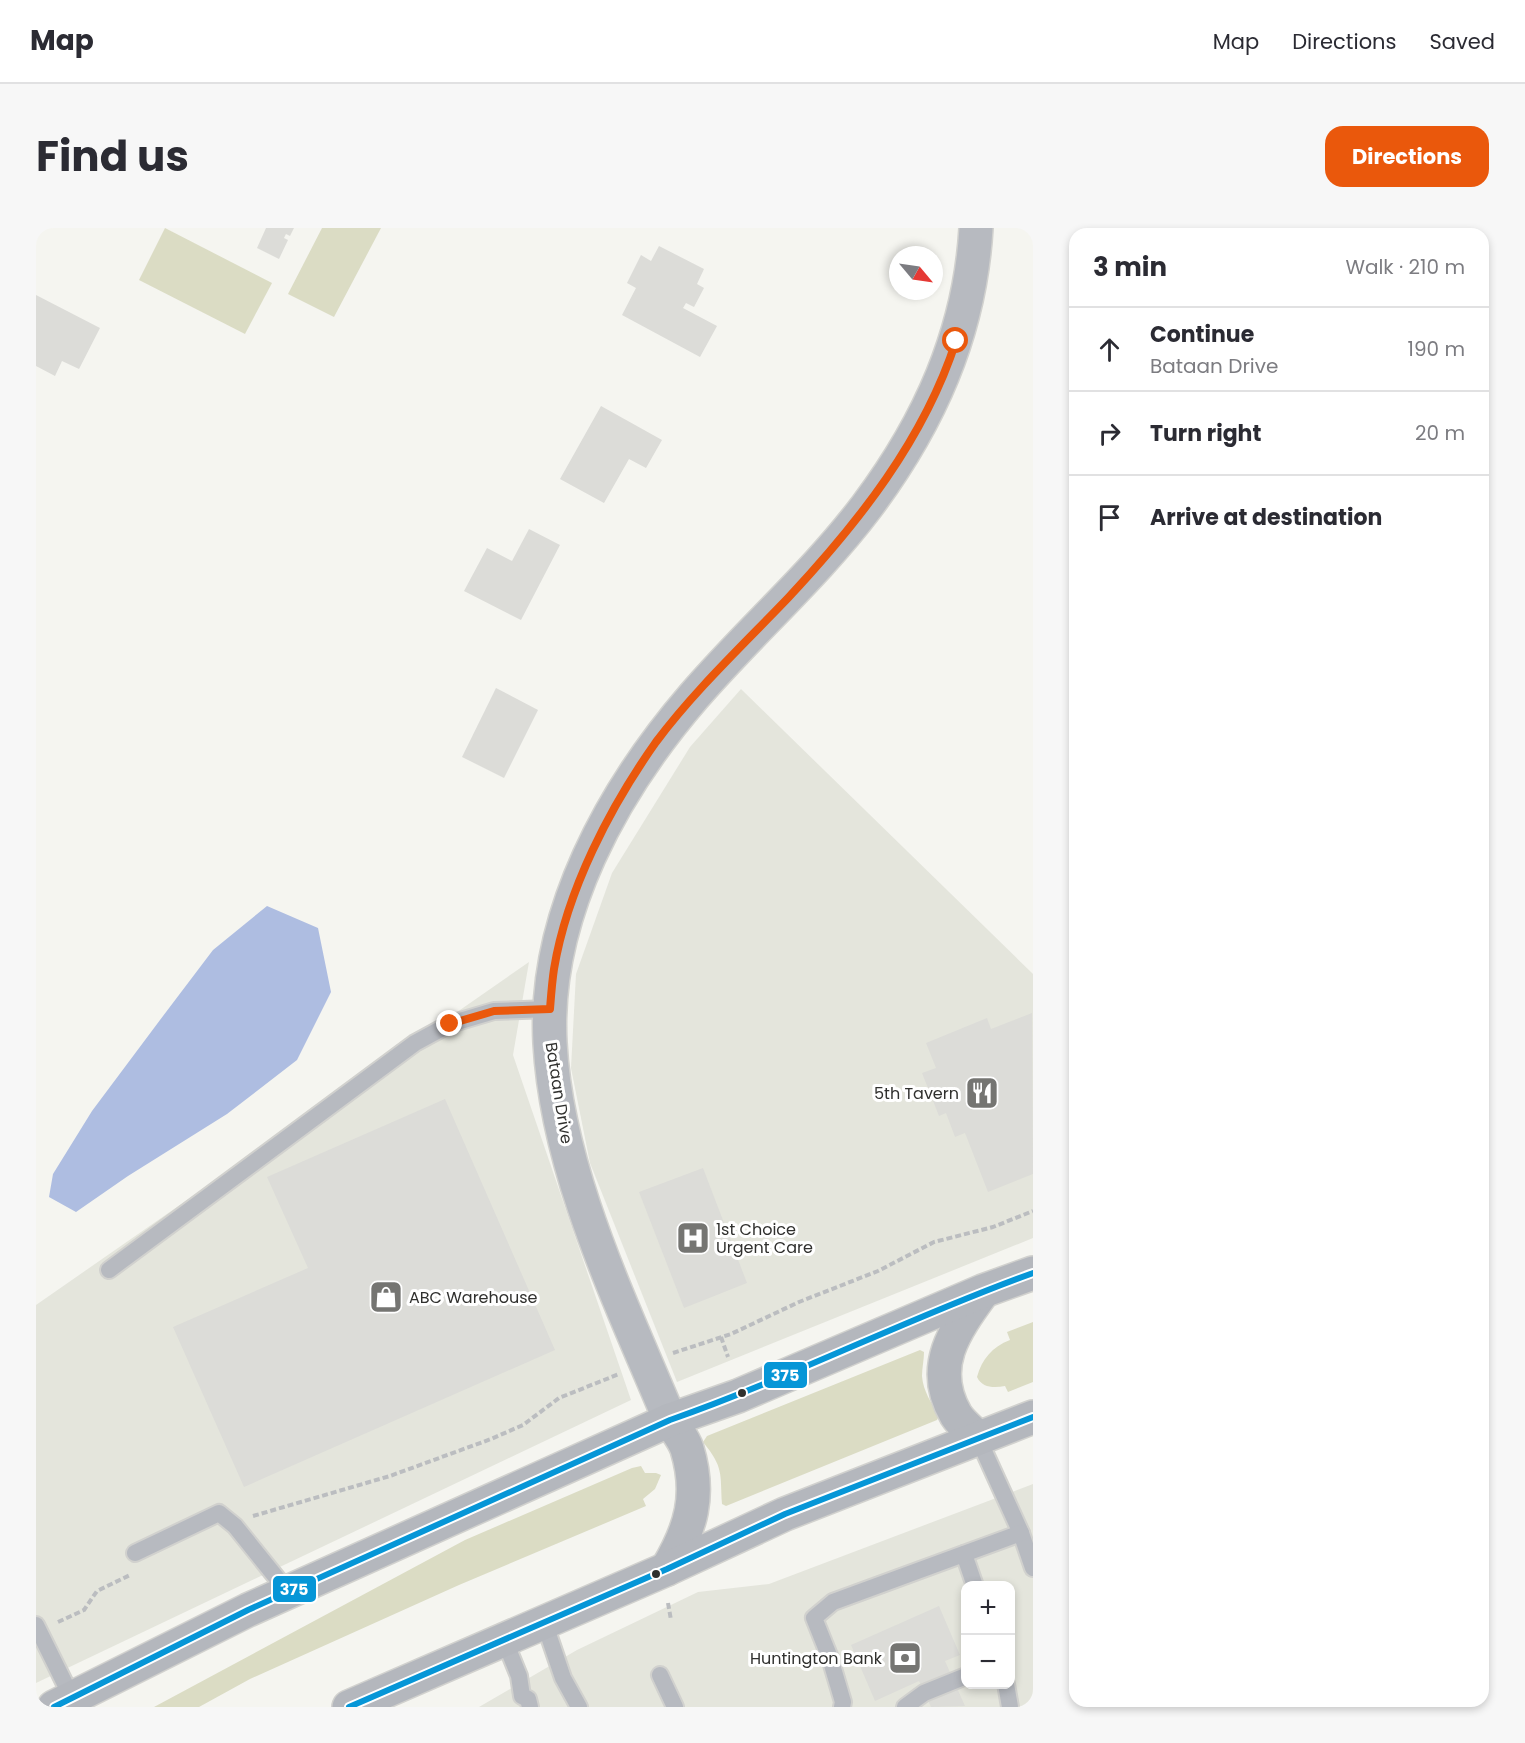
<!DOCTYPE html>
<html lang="en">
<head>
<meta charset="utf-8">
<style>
  :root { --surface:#fff; --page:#f7f7f7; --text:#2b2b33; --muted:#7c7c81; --line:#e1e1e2; --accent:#ea580c }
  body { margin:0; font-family:Poppins,sans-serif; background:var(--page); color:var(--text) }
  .controls { position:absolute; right:18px; bottom:18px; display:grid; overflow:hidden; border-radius:12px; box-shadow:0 3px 9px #0003 }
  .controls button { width:54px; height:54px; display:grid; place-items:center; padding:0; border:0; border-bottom:2px solid var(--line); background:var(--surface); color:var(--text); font:30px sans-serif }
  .compass { position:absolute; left:853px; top:18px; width:54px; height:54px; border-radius:50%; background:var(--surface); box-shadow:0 3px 9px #0003; rotate:119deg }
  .stop { position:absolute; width:18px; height:18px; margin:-14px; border:4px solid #ea580c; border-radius:50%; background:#fff }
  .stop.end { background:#ea580c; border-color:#fff; box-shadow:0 2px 6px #0008 }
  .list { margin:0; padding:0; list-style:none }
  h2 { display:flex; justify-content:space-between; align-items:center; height:78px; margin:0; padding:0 24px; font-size:26px }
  h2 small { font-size:20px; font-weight:400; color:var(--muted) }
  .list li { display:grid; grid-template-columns:39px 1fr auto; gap:18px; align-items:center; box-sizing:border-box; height:84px; padding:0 24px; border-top:2px solid var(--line) }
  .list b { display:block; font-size:22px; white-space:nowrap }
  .list p { margin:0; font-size:20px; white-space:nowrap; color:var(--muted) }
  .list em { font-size:20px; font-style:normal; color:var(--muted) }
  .icon { flex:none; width:33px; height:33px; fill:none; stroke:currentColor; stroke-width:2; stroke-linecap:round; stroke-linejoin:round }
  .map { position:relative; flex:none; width:997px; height:1479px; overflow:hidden; border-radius:18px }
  header { display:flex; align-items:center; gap:36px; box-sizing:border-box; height:84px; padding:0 30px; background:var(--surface); border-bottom:2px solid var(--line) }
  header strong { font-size:28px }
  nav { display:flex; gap:33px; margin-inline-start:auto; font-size:21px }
  .intro { display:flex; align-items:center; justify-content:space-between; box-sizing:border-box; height:144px; padding:0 36px }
  h1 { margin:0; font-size:42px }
  .button { padding:15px 27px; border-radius:18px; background:var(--accent); color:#fff; font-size:21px; font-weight:700 }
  main { display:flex; gap:36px; padding:0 36px }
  aside { flex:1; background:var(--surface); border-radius:18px; box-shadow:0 3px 9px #0003 }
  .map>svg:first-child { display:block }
  .built { fill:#e4e5dc; fill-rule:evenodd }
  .green { fill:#dbdcc4 }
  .water { fill:#aebde1 }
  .building { fill:#dcdcd8 }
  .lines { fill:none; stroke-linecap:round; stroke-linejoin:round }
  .lane-casing { stroke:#d1d1ce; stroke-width:20 }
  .street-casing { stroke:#d1d1ce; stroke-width:36 }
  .highway-casing { stroke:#d1d1ce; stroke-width:36 }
  .path { stroke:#bbbdc0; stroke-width:4; stroke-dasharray:6 3; stroke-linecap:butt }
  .lane { stroke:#b7bac0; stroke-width:16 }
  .street { stroke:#b7bac0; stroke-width:33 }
  .highway { stroke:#b4b7bd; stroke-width:33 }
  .bus-1-casing { stroke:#fff; stroke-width:10 }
  .bus-1 { stroke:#0696d7; stroke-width:6 }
  .route { stroke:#ea580c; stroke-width:8 }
  .bus-dot { fill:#30302e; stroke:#fff; stroke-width:2 }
  .labels { text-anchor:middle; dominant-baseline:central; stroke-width:6; stroke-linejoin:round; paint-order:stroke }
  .street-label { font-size:16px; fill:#30302e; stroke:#fff }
  .poi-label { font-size:16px; fill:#30302e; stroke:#fff; text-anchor:end }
  .line-badge { stroke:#fff; stroke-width:2 }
  .badge-label { font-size:16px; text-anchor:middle; font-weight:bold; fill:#fff }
</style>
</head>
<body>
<header>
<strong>Map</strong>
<nav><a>Map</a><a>Directions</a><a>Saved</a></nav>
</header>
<div class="intro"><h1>Find us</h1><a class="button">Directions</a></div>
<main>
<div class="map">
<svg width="997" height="1479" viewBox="0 0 997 1479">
  <rect width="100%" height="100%" fill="#f5f5f0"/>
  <!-- built -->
  <g class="built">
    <path d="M705,461L997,746V1010L641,1154L554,935L535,840L540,746L576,645L654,519Z"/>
    <path d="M493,734L477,827L595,1172L0,1455V1077Z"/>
    <path d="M997,1256V1479H443L541,1422L662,1364L733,1356ZM930,1358H974V1456H930Z"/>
  </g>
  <!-- green -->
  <g class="green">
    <path d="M129,0L236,55L209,106L103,52Z"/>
    <path d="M286,0H345L298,89L252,66Z"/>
    <path d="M997,1094V1154L972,1164L969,1158C958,1160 946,1160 941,1149C946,1131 956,1119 974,1112L971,1104Z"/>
    <path d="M884,1122L888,1124C888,1132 886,1140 886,1148C887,1163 896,1176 903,1188L901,1192L690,1278L686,1276C684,1245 688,1240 667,1214L671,1208Z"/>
    <path d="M605,1238L609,1245H620L625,1247L619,1261L607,1271L610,1278L423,1357L214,1451L163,1479H118L429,1312L596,1240Z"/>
  </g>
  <!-- water -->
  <path class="water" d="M231,678L282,700L295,764L261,832L191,886L92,948L40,984L13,969L17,946L56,883L124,792L177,722Z"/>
  <!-- building -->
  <g class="building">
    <path d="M230,0H258L254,8L250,6L248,10L252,12L243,31L221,20Z"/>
    <path d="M623,18L668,41L661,56L668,60L658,79L650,75L647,80L681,98L664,129L586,87L600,60L591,55L605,27L615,33Z"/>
    <path d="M0,67L64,100L43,141L26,133L19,148L0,138Z"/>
    <path d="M565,178L626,212L610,240L593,231L568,275L524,251Z"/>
    <path d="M493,301L524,317L485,392L428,363L451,320L476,333Z"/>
    <path d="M460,460L502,482L468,550L426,529Z"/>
    <path d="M996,785L997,946L952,964L929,905L919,909L910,885L903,888L886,845L900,840L890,815L951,790L955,801Z"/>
    <path d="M409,871L519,1122L208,1259L137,1099L272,1040L231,949Z"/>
    <path d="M667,940L711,1055L648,1080L603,964Z"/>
    <path d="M903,1378L924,1427L909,1433L929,1478L895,1479L883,1453L839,1473L815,1417Z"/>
  </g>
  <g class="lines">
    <!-- lane casing -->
    <g class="lane-casing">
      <g id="lane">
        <path d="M73,1042L379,815L414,796L458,783L514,781"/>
        <path d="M942,1210L985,1305L997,1340"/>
        <path d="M99,1325L183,1285L199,1298L252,1364"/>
        <path d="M928,1326L939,1358"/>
        <path d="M508,1394L527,1450L543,1479"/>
        <path d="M0,1397L36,1470"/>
        <path d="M468,1411L483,1448L486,1468L492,1471L494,1479"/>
        <path d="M624,1447L639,1479"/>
        <path d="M970,1456L974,1479"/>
        <path d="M806,1479L807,1474L794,1430L778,1390L797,1374L985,1305"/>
        <path d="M869,1479L888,1465L930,1448"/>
      </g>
    </g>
    <!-- street casing -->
    <g class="street-casing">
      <path id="street" d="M634,1192C585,1074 521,945 514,815C507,687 577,562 658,468C714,403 779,347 831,278C893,195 934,105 940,0"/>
    </g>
    <!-- highway casing -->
    <g class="highway-casing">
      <g id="highway">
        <path d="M942,1210C935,1203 925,1195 920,1187C892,1139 919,1102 946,1065"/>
        <path d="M631,1341C655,1301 665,1267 651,1221C648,1211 639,1201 634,1192"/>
        <path d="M18,1479L212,1382L634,1192L702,1168L947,1063L997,1045"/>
        <path d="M313,1479L631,1341L749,1286L997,1189"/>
      </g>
    </g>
    <!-- path -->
    <g class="path">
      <path d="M685,1109L692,1129"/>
      <path d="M637,1125L695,1106L763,1074L842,1043L898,1014L957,999L997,983"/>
      <path d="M217,1288L354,1248L455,1211L487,1197L523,1170L583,1146"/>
      <path d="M632,1375L635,1392"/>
      <path d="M22,1394L48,1382L61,1363L94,1347"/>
    </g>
    <!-- lane -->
    <use href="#lane" class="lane"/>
    <!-- street -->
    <use href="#street" class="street"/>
    <!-- highway -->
    <use href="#highway" class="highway"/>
    <!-- bus-1 casing -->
    <g class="bus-1-casing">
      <g id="bus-1">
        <path d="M18,1479L212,1382L634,1192C757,1149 874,1089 997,1045"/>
        <path d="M313,1479L631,1341L749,1286L997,1189"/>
      </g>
    </g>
    <!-- bus-1 -->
    <use href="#bus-1" class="bus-1"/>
  </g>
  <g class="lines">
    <!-- route -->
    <path class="route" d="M414,796L458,783L514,781C515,768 516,754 518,741C531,662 574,579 620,514C659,462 707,417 752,370C822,295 888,212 920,113"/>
  </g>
  <!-- icons -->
  <defs>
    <g id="restaurant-square" transform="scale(1.725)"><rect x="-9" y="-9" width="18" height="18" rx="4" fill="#757572" stroke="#fff"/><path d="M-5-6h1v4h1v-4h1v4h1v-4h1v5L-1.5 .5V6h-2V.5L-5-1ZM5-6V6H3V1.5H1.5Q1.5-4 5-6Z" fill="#fff"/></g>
    <g id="hospital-square" transform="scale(1.725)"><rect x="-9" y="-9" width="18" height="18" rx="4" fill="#757572" stroke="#fff"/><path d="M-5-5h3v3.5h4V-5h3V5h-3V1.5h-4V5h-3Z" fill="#fff"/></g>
    <g id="shop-square" transform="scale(1.725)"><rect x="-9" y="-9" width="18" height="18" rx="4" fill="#757572" stroke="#fff"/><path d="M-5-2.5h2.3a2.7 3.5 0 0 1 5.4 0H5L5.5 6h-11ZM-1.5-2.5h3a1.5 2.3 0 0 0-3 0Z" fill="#fff"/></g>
    <g id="bank-square" transform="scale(1.725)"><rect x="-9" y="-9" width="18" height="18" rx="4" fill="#757572" stroke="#fff"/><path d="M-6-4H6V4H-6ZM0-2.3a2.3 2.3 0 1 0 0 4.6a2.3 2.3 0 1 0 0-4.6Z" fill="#fff"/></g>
  </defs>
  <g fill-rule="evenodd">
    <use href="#restaurant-square" x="946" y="865"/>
    <use href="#hospital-square" x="657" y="1010"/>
    <use href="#shop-square" x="350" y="1069"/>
    <use href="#bank-square" x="869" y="1430"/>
  </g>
  <!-- markers -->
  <g class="bus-dot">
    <circle cx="706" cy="1165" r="5"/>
    <circle cx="620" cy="1346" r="5"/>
  </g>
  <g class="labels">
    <!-- street labels -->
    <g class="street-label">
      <text transform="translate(523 865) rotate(81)">Bataan Drive</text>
    </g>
    <!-- poi labels -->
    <g class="poi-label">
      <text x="923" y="865">5th Tavern</text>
      <text x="680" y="1001" text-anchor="start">1st Choice<tspan x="680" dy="18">Urgent Care</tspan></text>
      <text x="373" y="1069" text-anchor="start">ABC Warehouse</text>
      <text x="846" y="1430">Huntington Bank</text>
    </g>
  </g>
  <g class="line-badge">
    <rect x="727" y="1133" width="45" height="28" rx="6" fill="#0696d7"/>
    <rect x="236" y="1347" width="45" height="28" rx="6" fill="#0696d7"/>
  </g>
  <g class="badge-label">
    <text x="749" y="1153">375</text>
    <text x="258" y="1367">375</text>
  </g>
</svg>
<div class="controls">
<button>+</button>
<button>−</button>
</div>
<svg class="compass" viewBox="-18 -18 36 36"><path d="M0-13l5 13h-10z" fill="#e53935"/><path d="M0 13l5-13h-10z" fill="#7c7c81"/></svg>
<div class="stop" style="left:920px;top:113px"></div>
<div class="stop end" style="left:414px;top:796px"></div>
</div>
<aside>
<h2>3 min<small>Walk · 210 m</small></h2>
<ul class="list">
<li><svg class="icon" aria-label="ahead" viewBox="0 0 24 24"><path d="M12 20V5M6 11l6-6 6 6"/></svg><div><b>Continue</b><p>Bataan Drive</p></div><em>190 m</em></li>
<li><svg class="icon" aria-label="right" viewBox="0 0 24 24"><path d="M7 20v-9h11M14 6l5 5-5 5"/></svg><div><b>Turn right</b></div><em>20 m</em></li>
<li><svg class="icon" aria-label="arrive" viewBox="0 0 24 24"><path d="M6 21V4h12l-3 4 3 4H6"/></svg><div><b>Arrive at destination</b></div></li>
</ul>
</aside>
</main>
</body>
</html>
